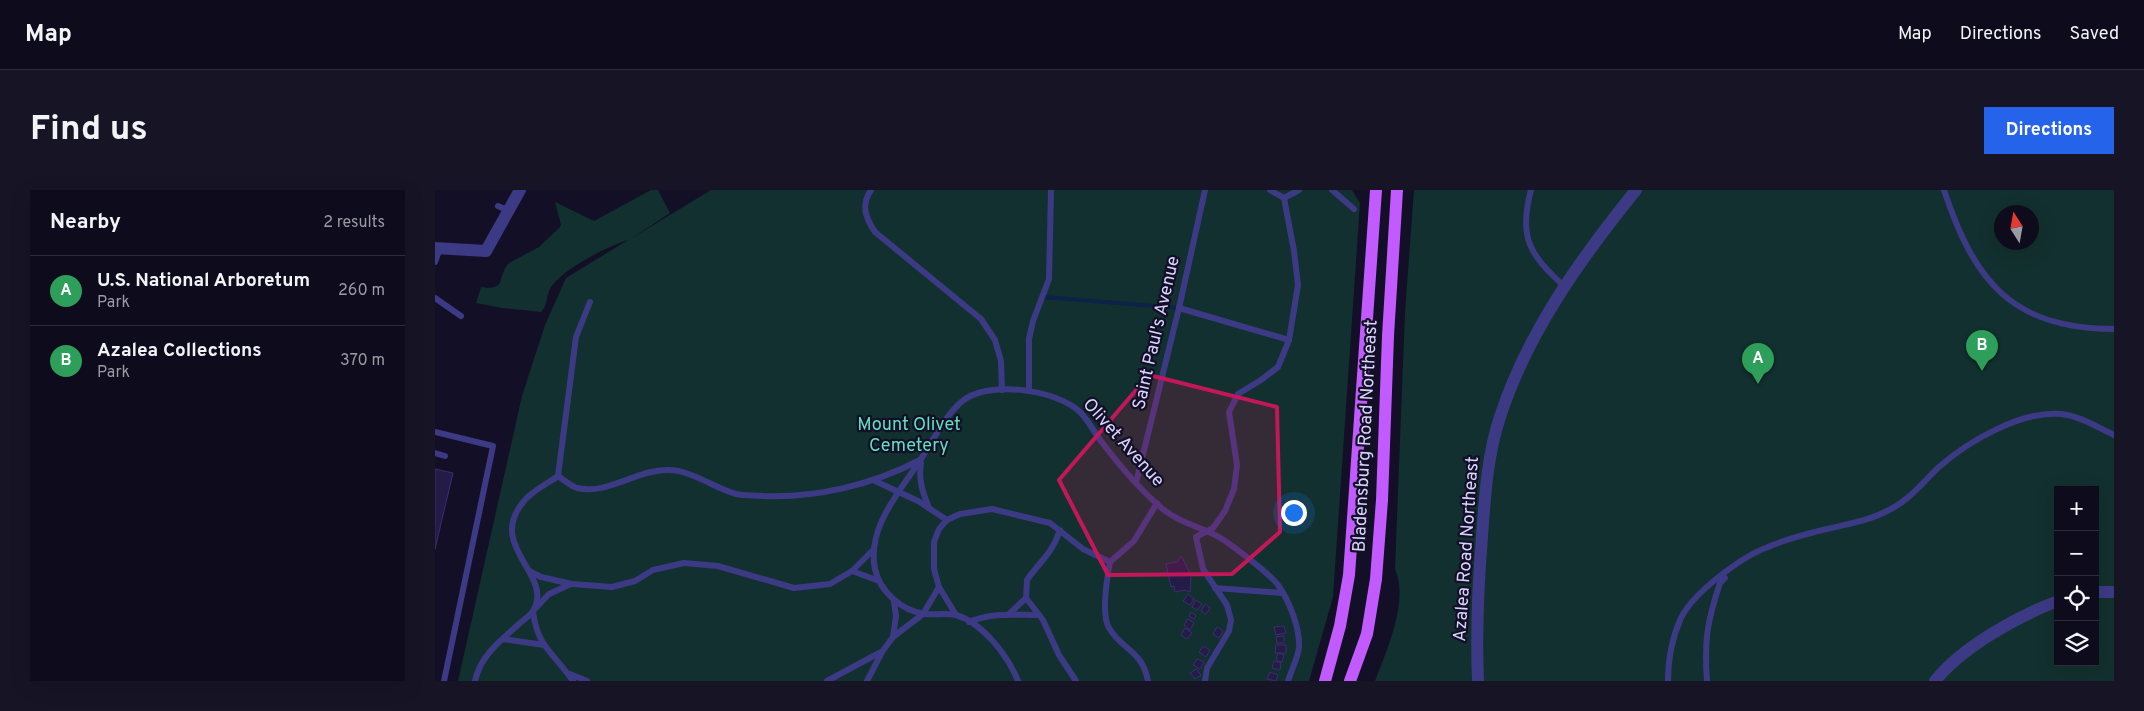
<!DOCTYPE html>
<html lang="en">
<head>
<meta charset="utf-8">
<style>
  :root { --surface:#0e0b1c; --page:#171425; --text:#f1f3f6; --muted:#9b9ba3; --line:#2e2b3b; --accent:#2563eb }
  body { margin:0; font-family:Overpass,sans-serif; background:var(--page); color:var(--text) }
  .controls { position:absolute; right:15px; bottom:15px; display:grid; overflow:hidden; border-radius:0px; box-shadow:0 5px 20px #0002 }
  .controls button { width:45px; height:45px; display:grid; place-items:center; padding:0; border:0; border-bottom:1px solid var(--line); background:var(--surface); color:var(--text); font:25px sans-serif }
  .compass { position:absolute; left:1559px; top:15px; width:45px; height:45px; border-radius:50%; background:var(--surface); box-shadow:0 5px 20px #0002; rotate:349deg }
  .you { position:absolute; left:858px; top:322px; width:18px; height:18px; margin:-12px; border:4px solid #fff; border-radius:50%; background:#1a73e8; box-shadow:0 0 0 8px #1a73e833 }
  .badge { display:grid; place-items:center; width:32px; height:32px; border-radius:50%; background:var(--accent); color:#fff; font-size:16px; font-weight:700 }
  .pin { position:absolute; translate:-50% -41px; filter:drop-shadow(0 1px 2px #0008) }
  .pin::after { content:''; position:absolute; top:26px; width:18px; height:15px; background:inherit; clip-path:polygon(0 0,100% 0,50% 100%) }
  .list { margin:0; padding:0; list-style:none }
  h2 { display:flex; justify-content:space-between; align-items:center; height:65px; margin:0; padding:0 20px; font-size:21px }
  h2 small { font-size:16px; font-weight:400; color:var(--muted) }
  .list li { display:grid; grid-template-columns:32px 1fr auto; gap:15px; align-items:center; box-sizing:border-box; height:70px; padding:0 20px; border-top:1px solid var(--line) }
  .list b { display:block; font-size:19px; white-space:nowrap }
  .list p { margin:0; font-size:16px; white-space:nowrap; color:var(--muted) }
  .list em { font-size:16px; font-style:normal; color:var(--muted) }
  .icon { flex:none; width:28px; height:28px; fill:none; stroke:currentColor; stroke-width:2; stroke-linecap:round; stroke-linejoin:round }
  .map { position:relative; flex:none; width:1679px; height:491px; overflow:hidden; border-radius:0px }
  header { display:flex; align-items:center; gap:30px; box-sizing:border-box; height:70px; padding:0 25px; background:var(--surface); border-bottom:1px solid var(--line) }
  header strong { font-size:24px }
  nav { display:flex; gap:28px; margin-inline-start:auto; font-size:18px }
  .intro { display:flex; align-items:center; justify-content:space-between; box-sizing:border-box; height:120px; padding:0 30px }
  h1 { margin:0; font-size:35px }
  .button { padding:12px 22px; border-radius:0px; background:var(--accent); color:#fff; font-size:18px; font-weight:700 }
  main { display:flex; gap:30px; padding:0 30px }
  aside { flex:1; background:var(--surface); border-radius:0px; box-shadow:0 5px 20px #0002 }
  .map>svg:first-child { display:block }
  .green { fill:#12302f; fill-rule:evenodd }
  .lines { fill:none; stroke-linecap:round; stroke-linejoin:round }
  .stream { stroke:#0c2248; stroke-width:4 }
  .building { fill:#241b47; stroke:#3b2d73 }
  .lane { stroke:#3d3a85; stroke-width:6 }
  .street { stroke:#3d3a85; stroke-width:12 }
  .primary { stroke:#c25bff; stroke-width:12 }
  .marked { fill:#c2185b; fill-opacity:0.2; stroke:#c2185b; stroke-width:4; stroke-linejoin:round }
  .labels { text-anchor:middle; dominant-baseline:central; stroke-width:4.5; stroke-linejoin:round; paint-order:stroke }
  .street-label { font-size:18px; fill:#d9d4ff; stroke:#130f26 }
  .park-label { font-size:18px; fill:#5fe0c0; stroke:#130f26 }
</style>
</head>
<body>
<header>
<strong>Map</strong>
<nav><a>Map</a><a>Directions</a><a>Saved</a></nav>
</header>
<div class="intro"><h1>Find us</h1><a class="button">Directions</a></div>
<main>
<aside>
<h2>Nearby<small>2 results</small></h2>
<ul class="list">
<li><span class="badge" style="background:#2e9e5b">A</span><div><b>U.S. National Arboretum</b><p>Park</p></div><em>260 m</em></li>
<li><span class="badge" style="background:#2e9e5b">B</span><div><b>Azalea Collections</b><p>Park</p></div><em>370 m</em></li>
</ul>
</aside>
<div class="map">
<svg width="1679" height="491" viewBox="0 0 1679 491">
  <rect width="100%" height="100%" fill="#130f26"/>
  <!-- green -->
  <g class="green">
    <path d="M216,0H223L235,23L197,48L276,0H917L925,13L898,407L874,491H23L87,206L110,135L131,88L193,50C173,56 128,79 116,97C111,105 113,115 106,122L67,118L41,113L46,97C73,101 61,87 74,73L104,57L124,38L126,35L120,12L159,31Z"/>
    <path d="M979,0H1679V491H940C952,460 974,410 960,379L970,122ZM1566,22H1596V52H1566ZM1623,300H1660V472H1623Z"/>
  </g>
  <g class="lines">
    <!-- stream -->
    <path class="stream" d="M609,107L744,118"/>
  </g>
  <!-- building -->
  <g class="building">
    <path d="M0,279L18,283L0,359Z"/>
    <path d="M746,366L756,385L755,402L750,400L740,402L739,396L736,397L731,374L742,372Z"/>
    <path d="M753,404L759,409L755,415L748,411Z"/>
    <path d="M761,410L767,414L762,420L757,417Z"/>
    <path d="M770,414L775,418L771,424L766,421Z"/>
    <path d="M756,422L761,426L759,429L754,426Z"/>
    <path d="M753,429L759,433L755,440L749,435Z"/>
    <path d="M849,436L851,443L841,445L839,437Z"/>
    <path d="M782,437L788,441L784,448L778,444Z"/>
    <path d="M750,438L757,443L752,449L746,445Z"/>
    <path d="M849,446V453H842L841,447Z"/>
    <path d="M841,455H851V463H840Z"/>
    <path d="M768,456L775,460L771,467L764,462Z"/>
    <path d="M843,463L849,465L847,472L841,470Z"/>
    <path d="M762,469L769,472L765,479L758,475Z"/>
    <path d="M839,471L846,473L845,480L837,478Z"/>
    <path d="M761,479L766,485L760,489L755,483Z"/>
    <path d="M835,482L843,485L841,491L832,489Z"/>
  </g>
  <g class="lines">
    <!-- lane -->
    <g class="lane">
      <path d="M436,0C426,15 430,27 440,42L546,129L560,150L566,171L567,200"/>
      <path d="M835,0L849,8"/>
      <path d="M897,0L919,19"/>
      <path d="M1096,0C1083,48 1095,65 1130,97"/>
      <path d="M1509,0C1539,91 1577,139 1679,139"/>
      <path d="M849,8L864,0"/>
      <path d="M63,16L74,21"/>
      <path d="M0,72L5,58"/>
      <path d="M0,108L26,126"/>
      <path d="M744,118L854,150"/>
      <path d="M594,201V149L598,131L614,89L616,0"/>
      <path d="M0,242L58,256L9,491"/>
      <path d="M0,263L10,266"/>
      <path d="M486,273C483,290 488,303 494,318"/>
      <path d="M123,286C129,290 136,296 142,298C174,305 202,279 234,280C255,280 280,298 301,304C310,306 319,305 328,306C382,308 437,295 485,270"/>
      <path d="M123,286L141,147L155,112"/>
      <path d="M438,290L483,311L512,330"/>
      <path d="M701,293L744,118L770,0"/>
      <path d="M625,340C617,364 606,370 592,390L591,408L608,430L624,465L641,491"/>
      <path d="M675,372C672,388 666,424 674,438C688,461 707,460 713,491"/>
      <path d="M675,372L699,351L722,313"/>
      <path d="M94,381L106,387L137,394L177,397L200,391L218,380L249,373L283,376L359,398L395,394L417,381L438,360"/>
      <path d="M417,381L444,391"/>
      <path d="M136,394L114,404L98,421C102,457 119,463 138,491"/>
      <path d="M780,398L847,403"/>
      <path d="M574,424L591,408"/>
      <path d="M521,425L504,397L499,379V352L504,339L512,330L525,324L557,319L615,333L648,359L675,372"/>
      <path d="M534,432C557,422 580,425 604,425"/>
      <path d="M458,447L488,424L504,397"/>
      <path d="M68,449L109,455"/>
      <path d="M135,484L152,491"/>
      <path d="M40,491C45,466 66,450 84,434C88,430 95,426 98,421C120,384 50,357 89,311C97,301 112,294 123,286"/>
      <path d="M392,491L446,462"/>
      <path d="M432,491L447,462L458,447L461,426L459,412"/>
      <path d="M583,491C573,466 548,433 521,425C511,423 500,425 490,424C467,421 445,402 440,379C432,340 461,306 482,275C496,255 507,230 525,213C550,189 621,199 645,222C653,230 659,242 666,251C684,275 705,300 729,320C745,333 766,337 784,347C797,355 835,384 843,395C854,410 865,438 864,457C863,468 856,481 853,491"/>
      <path d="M770,491L772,478L794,441L796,430L792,415L768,379L761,347L778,338L790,321L799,299L802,275L794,222L803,204L826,190L843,177L854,150L863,95L859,61L849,8"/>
      <path d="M1233,491C1233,470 1237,448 1246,428C1259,402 1306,367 1333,357C1346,351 1362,347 1376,343C1401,336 1429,333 1452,321C1474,311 1487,293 1504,277C1532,252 1587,220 1626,224C1645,226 1662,237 1679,245"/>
      <path d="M1272,491C1269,451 1272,432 1285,393L1290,388"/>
    </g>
    <!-- street -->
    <g class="street">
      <path d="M0,58L51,61L85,0"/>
      <path d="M1660,402H1679"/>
      <path d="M1043,491C1041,443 1043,395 1047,347C1050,306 1052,266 1065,227C1092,143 1146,68 1201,0"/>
      <path d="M1500,491C1527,457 1583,426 1623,411"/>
    </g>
    <!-- primary -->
    <g class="primary">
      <path d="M890,491L905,436L914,385L941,0"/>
      <path d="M915,491L932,444L941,389L947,310L953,146L962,0"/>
    </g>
  </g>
  <!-- marked area -->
  <path class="marked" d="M714,185L842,217L845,342L797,384L673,385L624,290Z"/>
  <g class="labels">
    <!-- street labels -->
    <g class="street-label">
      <text transform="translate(722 143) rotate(-77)">Saint Paul's Avenue</text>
      <text transform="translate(931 246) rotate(-87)">Bladensburg Road Northeast</text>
      <text transform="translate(688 253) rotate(48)">Olivet Avenue</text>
      <text transform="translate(1032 359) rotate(-86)">Azalea Road Northeast</text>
    </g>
    <!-- park labels -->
    <g class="park-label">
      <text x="474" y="235">Mount Olivet<tspan x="474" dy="21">Cemetery</tspan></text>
    </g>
  </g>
</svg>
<div class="controls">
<button>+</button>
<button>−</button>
<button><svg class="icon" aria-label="locate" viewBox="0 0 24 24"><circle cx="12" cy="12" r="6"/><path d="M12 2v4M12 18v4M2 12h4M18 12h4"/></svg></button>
<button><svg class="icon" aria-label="layers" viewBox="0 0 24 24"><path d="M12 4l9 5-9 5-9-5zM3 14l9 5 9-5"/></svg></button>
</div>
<svg class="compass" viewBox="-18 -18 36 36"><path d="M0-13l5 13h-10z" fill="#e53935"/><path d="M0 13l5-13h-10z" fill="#9b9ba3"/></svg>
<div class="you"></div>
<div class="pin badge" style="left:1323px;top:194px;background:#2e9e5b">A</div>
<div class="pin badge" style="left:1547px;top:181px;background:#2e9e5b">B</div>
</div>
</main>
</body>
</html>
